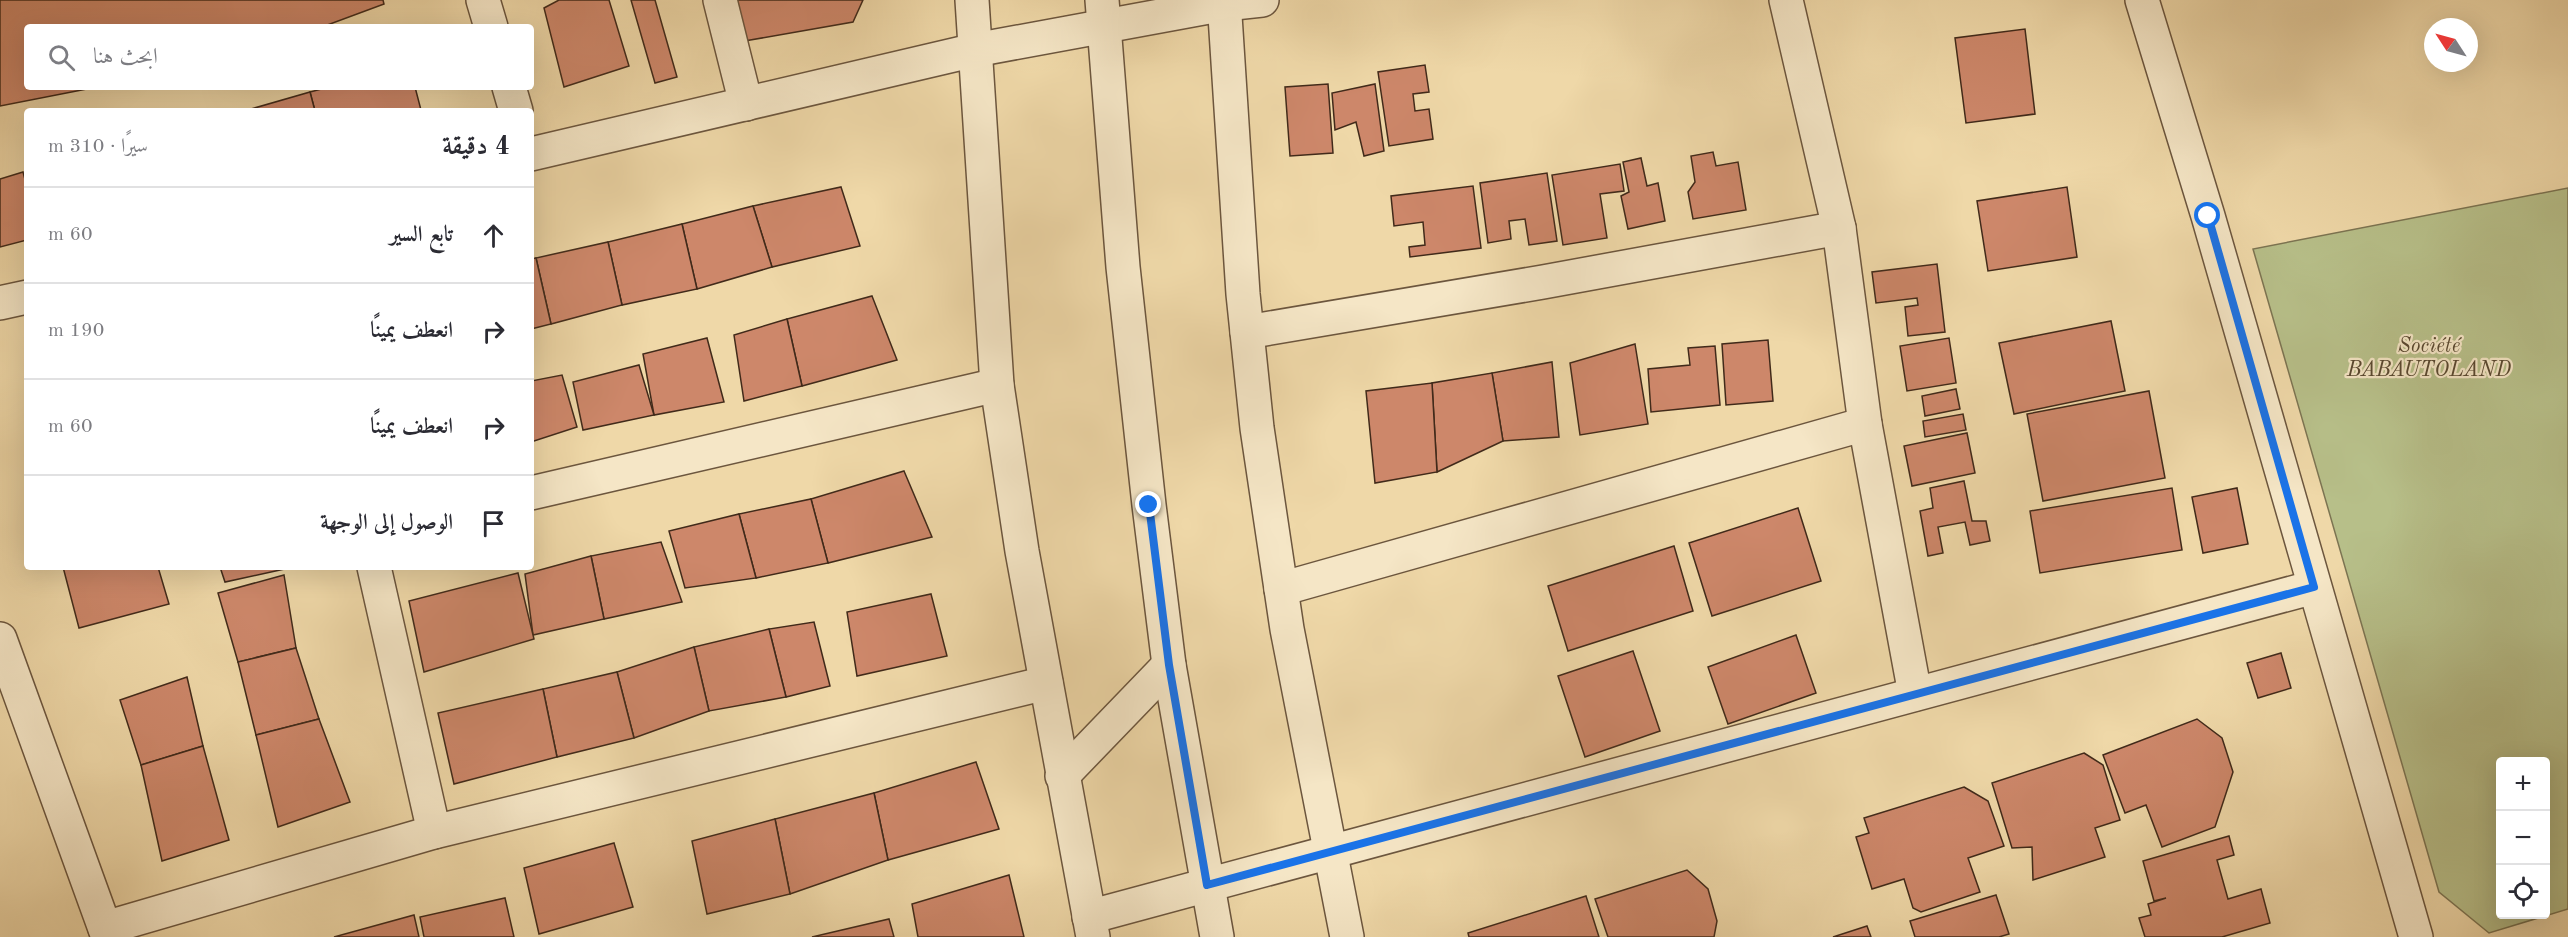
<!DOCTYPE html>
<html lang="ar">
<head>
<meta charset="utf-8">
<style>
  :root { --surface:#fff; --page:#f7f7f7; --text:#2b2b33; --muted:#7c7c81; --line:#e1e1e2 }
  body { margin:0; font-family:"Old Standard TT",Amiri,serif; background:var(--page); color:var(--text); direction:rtl }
  .controls { position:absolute; right:18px; bottom:18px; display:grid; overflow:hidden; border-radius:6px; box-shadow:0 6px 24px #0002 }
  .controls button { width:54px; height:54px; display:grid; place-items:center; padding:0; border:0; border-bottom:2px solid var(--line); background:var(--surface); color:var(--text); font:30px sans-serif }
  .compass { position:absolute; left:2424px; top:18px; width:54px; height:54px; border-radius:50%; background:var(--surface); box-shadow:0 6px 24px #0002; rotate:306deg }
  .stop { position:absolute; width:18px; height:18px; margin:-14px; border:4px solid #1a73e8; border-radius:50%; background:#fff }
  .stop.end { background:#1a73e8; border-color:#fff; box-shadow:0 2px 6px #0008 }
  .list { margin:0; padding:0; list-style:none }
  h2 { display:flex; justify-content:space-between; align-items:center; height:78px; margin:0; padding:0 24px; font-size:26px }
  h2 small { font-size:20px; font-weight:400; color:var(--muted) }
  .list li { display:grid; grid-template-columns:39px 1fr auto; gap:18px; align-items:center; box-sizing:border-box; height:96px; padding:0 24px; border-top:2px solid var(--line) }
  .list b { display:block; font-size:22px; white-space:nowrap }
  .list em { font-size:20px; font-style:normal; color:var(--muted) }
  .icon { flex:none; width:33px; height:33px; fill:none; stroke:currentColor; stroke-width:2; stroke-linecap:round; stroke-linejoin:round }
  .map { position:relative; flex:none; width:2568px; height:937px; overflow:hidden; direction:ltr }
  .search { position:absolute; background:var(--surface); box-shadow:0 6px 24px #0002; left:24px; top:24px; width:510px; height:66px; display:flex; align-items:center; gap:15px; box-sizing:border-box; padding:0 21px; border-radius:6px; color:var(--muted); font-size:22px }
  .panel { position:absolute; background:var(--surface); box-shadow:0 6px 24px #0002; left:24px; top:108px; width:510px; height:462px; border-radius:6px; direction:rtl }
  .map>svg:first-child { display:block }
  .green { fill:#b7bf89; stroke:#7c7452; stroke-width:1.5; fill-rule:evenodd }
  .building { fill:#cd876a; stroke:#412a1a; stroke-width:1.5 }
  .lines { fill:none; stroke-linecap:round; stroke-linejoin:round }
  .minor-casing { stroke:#6c563e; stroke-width:36 }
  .tertiary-casing { stroke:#6c563e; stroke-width:36 }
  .minor { stroke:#f5e6c6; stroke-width:33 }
  .tertiary { stroke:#f5e6c6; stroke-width:33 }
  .route { stroke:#1a73e8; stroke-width:8 }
  .labels { text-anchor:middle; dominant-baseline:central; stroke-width:4.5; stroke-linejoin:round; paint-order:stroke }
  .park-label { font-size:21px; font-style:italic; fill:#594830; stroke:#f5e6c6 }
</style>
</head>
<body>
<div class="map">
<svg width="2568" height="937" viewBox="0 0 2568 937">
  <rect width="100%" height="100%" fill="#efd8a8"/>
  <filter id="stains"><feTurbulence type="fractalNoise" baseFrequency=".00333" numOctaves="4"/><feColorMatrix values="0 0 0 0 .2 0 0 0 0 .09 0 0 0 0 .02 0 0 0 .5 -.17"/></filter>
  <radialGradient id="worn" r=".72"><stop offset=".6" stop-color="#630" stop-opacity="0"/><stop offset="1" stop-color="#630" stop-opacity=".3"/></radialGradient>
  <!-- green -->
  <path class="green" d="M2568,188V909L2489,933L2439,892L2253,249ZM2500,762H2546V914H2500Z"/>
  <!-- building -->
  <g class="building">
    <path d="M0,0H383L384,4L322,27H27V87H97L0,106Z"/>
    <path d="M559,0H609L629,66L564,87L544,8Z"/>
    <path d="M631,0H655L677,77L655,83Z"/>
    <path d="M729,0H863L853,22L739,42Z"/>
    <path d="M2025,29L2035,114L1966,123L1955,38Z"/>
    <path d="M1425,65L1429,92L1413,94L1415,111L1429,109L1433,139L1389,146L1378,72Z"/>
    <path d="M1328,84L1333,153L1290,156L1285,87Z"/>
    <path d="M1375,84L1384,151L1364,156L1356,122L1335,130L1332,93Z"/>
    <path d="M329,87H415L421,110L315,111L310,92Z"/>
    <path d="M310,92L315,111H244Z"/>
    <path d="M1713,152L1716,166L1738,162L1746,210L1693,219L1688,192L1695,182L1691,156Z"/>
    <path d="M1641,158L1647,186L1658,183L1665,221L1628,229L1621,196L1629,192L1623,162Z"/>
    <path d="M1620,164L1624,191L1600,194L1607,238L1563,245L1552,175Z"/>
    <path d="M23,172L27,187V240L0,247V179Z"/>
    <path d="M1547,173L1557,241L1529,245L1525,219L1509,221L1511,239L1488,243L1480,183Z"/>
    <path d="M1473,186L1481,248L1410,257L1409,247L1425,245L1423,222L1394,226L1391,196Z"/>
    <path d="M841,187L860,246L772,267L753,206Z"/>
    <path d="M2067,187L2077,257L1988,271L1977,201Z"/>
    <path d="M753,206L772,267L697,289L682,224Z"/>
    <path d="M682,224L697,289L622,305L608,242Z"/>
    <path d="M608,242L622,305L551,324L536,258Z"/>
    <path d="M536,258L551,324L531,329V259Z"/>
    <path d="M1937,264L1945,332L1908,336L1905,307L1918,305L1917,298L1876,303L1872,272Z"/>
    <path d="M872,296L897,360L802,386L787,319Z"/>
    <path d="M787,319L802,386L744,401L734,335Z"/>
    <path d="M2111,321L2125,391L2014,414L1999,343Z"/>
    <path d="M707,338L724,402L654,415L643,354Z"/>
    <path d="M1949,338L1956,383L1907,391L1900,346Z"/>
    <path d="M1768,340L1773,401L1726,405L1722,344Z"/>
    <path d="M1635,344L1648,424L1580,435L1570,363Z"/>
    <path d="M1715,346L1720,405L1651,412L1648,369L1690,365L1688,348Z"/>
    <path d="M1552,362L1559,437L1503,441L1492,373Z"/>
    <path d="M639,365L654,415L583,430L573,382Z"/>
    <path d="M1492,373L1503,441L1437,472L1432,383Z"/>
    <path d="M562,375L577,427L531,442V381Z"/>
    <path d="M1432,383L1437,472L1375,483L1366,391Z"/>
    <path d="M1956,389L1960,409L1925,416L1922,396Z"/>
    <path d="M2149,391L2165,478L2043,501L2027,414Z"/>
    <path d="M1963,414L1966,430L1925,437L1923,421Z"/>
    <path d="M1967,433L1975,473L1912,486L1904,446Z"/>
    <path d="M904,471L932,537L828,563L811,499Z"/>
    <path d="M1964,481L1972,521H1986L1990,541L1970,545L1965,522L1938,527L1943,553L1928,556L1920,511L1933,508L1930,488Z"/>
    <path d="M2172,488L2182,550L2040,573L2030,511Z"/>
    <path d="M2237,488L2248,544L2203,553L2192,497Z"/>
    <path d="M811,499L828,563L756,578L739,514Z"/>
    <path d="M1798,508L1821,581L1712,616L1689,543Z"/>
    <path d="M739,514L756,578L685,588L669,531Z"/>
    <path d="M661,542L682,602L604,619L591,556Z"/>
    <path d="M1674,546L1693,611L1568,651L1548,586Z"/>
    <path d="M591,556L604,619L533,635L525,574Z"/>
    <path d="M63,567H158L169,604L79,628Z"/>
    <path d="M220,567H288L289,568L225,582Z"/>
    <path d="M518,573L534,639L424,672L409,601Z"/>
    <path d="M284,575L296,648L238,662L218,593Z"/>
    <path d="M931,594L947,656L857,676L847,612Z"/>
    <path d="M814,622L830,686L786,697L769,629Z"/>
    <path d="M769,629L786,697L709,711L694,647Z"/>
    <path d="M1796,635L1816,693L1728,724L1708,667Z"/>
    <path d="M694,647L709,711L634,738L617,672Z"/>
    <path d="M296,648L319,719L256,735L238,662Z"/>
    <path d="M1633,651L1660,731L1585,757L1558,676Z"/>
    <path d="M2281,653L2291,688L2258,698L2247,663Z"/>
    <path d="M617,672L634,738L557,757L543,689Z"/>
    <path d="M187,677L203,746L141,765L120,700Z"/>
    <path d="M543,689L557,757L454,784L438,713Z"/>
    <path d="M319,719L350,802L278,827L256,735Z"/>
    <path d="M2197,719L2222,738L2233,772L2215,827L2162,847L2146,805L2125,813L2103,755Z"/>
    <path d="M203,746L229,840L162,861L141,765Z"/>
    <path d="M2084,753L2103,765L2120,820L2095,828L2105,857L2033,880L2032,847L2012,848L1992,783Z"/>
    <path d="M976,762L999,829L888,860L874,793Z"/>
    <path d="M1964,787L1988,801L2004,846L1968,858L1980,892L1921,912L1913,908L1904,879L1872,889L1856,837L1869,833L1864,818Z"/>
    <path d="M874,793L888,860L790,894L775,819Z"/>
    <path d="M775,819L790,894L707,914L692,841Z"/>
    <path d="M2229,836L2234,855L2217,860L2228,899L2261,889L2270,923L2222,937H2145L2139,918L2151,915L2148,904L2166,898L2154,901L2143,861Z"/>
    <path d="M614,843L633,907L539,934L524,868Z"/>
    <path d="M1687,870L1708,889L1717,921L1714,937H1608L1595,899Z"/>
    <path d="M1009,875L1024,937H918L912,904Z"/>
    <path d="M1996,895L2009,934L1999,937H1915L1910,921Z"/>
    <path d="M1586,896L1599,937H1469L1468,933Z"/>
    <path d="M505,898L514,937H424L420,917Z"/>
    <path d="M414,915L419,937H334Z"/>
    <path d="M889,919L894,937H812Z"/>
    <path d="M1867,926L1871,937H1833Z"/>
  </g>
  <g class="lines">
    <!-- minor casing -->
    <g class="minor-casing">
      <g id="minor">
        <path d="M483,0L491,27"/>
        <path d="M720,0L746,104"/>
        <path d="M972,0L997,385L1022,551L1093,937"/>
        <path d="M1224,0L1243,294L1257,428L1287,629L1347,937"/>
        <path d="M1786,0L1839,228L1865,424L1915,694"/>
        <path d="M2142,0L2208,216L2416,937"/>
        <path d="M509,87L516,111"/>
        <path d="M531,154L975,50L1225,4L1262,0"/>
        <path d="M0,303L27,297"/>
        <path d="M1247,332L1543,282L1839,228"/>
        <path d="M531,493L997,385"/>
        <path d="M374,567L434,832"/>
        <path d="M1281,589L1865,424"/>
        <path d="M0,639L108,937"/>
        <path d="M1089,917L2314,587"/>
        <path d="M105,928L434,832L1046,683"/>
      </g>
    </g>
    <!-- tertiary casing -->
    <g class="tertiary-casing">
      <g id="tertiary">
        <path d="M1102,0L1123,267L1149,505L1169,665L1217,937"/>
        <path d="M1062,776L1169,665"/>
      </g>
    </g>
    <!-- minor -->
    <use href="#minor" class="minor"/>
    <!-- tertiary -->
    <use href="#tertiary" class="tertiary"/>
  </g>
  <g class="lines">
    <!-- route -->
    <path class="route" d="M1149,505L1169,665L1207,885L2314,587L2208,216"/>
  </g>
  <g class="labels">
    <!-- park labels -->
    <g class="park-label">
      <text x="2429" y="346">Société<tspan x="2429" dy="24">BABAUTOLAND</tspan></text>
    </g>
  </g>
  <rect width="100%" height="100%" filter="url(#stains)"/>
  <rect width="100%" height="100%" fill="url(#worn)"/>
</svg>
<div class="controls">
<button>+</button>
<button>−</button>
<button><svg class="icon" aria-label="locate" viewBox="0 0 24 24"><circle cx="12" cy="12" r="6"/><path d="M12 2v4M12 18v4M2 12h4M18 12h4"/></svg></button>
</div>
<svg class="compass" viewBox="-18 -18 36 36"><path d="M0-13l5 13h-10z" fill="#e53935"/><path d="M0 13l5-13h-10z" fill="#7c7c81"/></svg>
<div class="stop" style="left:2208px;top:216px"></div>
<div class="stop end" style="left:1149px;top:505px"></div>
<div class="search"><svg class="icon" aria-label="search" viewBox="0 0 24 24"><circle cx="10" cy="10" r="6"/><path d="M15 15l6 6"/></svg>ابحث هنا</div>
<section class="panel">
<h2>4 دقيقة<small>سيرًا · 310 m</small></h2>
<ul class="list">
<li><svg class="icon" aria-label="ahead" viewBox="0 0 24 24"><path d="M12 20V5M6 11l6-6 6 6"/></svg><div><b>تابع السير</b></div><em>60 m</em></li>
<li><svg class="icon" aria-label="right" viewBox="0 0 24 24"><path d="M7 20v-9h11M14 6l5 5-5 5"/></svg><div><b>انعطف يمينًا</b></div><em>190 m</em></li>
<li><svg class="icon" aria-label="right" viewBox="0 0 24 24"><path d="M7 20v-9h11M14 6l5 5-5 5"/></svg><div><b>انعطف يمينًا</b></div><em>60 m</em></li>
<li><svg class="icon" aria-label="arrive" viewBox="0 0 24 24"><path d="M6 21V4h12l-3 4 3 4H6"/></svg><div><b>الوصول إلى الوجهة</b></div></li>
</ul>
</section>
</div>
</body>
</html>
